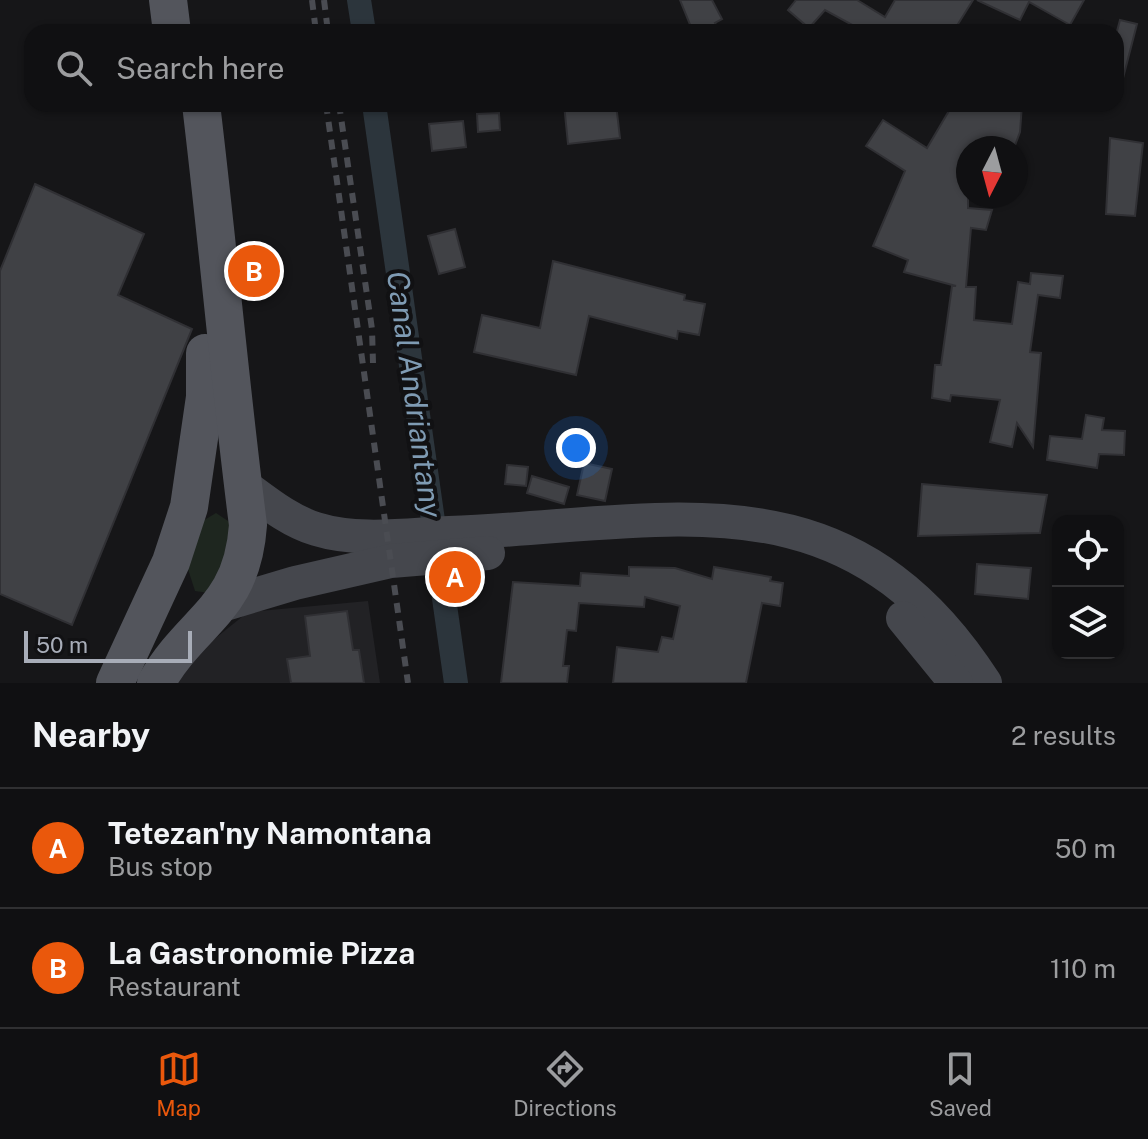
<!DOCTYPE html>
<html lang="en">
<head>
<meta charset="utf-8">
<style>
  :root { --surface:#101012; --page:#1e1e20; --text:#f1f3f6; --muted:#9c9d9f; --line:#303032; --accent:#ea580c }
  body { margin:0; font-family:"Public Sans",sans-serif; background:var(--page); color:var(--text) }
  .controls { position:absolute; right:24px; bottom:24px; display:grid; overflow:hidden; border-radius:16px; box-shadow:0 2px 6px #0004 }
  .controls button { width:72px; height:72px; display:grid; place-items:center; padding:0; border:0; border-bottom:2px solid var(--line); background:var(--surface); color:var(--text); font:40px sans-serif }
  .compass { position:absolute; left:956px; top:136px; width:72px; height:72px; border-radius:50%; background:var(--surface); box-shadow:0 2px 6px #0004; rotate:186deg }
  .scale { position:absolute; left:24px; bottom:20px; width:168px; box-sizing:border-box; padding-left:8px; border:4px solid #a8adb8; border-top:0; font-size:22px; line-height:28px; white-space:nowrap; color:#a8adb8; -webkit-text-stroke:6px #111113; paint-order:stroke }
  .you { position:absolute; left:576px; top:448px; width:28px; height:28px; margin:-20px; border:6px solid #fff; border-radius:50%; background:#1a73e8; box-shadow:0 0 0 12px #1a73e833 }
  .badge { display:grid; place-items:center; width:52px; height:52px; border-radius:50%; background:var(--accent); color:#fff; font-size:26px; font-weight:700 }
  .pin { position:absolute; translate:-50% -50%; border:4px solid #fff; box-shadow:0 2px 8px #0006 }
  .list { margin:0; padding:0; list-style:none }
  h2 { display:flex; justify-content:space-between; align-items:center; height:104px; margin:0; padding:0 32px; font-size:34px }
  h2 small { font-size:26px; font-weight:400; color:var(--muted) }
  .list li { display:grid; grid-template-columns:52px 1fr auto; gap:24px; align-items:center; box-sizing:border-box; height:120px; padding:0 32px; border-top:2px solid var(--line) }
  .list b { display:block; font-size:30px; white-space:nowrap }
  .list p { margin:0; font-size:26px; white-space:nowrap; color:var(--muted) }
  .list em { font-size:26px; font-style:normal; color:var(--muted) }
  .icon { flex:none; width:44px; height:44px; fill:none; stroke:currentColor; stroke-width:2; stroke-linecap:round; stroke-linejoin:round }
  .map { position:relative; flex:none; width:1148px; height:683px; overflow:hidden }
  .search { position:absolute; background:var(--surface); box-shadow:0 2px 6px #0004; left:24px; right:24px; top:24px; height:88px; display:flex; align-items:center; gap:20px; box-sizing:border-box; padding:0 28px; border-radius:24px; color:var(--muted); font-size:30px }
  .sheet { height:344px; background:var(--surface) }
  nav { display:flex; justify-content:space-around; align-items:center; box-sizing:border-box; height:112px; border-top:2px solid var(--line); background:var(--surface); font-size:22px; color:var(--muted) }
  nav a { display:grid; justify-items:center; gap:4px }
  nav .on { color:var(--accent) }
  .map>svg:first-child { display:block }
  .built { fill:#222225 }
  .green { fill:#1e261f }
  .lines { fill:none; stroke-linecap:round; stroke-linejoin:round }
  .canal { stroke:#2c353c; stroke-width:24 }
  .building { fill:#404145; stroke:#303034; stroke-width:2 }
  .secondary { stroke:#45474d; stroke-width:34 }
  .primary { stroke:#53555c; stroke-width:38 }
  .rail { stroke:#4a4c52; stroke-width:6; stroke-dasharray:10 8; stroke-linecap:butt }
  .labels { text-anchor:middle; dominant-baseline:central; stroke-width:8; stroke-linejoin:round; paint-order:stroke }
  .water-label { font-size:30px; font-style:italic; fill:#7f9bb3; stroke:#111113 }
</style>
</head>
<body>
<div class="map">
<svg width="1148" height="683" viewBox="0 0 1148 683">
  <rect width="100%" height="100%" fill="#161618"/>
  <!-- built -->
  <path class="built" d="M368,601L380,683H173L182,665L248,612Z"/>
  <!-- green -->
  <path class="green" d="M216,513L231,523L234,546L209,593L195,591L187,566L201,522Z"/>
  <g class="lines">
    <!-- canal -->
    <g class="canal">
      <path d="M359,0L364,32"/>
      <path d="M374,104L456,683"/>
    </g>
  </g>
  <!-- building -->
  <g class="building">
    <path d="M680,0H712L722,19L715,23L720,32H693Z"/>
    <path d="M796,0H857L885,17L895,0H973L953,32H865L825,10L809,28L788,10Z"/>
    <path d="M977,0H1084L1070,25L1029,2L1020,20Z"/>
    <path d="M1120,20L1137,24L1122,82L1116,81V35Z"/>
    <path d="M564,104H616L620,138L568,144Z"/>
    <path d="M953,104H1022L1020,132L1014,148H996L976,141L974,148H968V208L992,210L986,230L971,228L966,287H976L974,320L1012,324L1018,282L1030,284L1031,273L1063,276L1060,298L1038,295L1030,352L1041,353L1033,447L1017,423L1012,447L990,442L1000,400L951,395L950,401L932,398L935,365H941L952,286H956L904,272L908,260L873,246L905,171L866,146L883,120L927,148Z"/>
    <path d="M499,113L500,130L478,132L477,114Z"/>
    <path d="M463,121L466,147L432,151L429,124Z"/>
    <path d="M1110,138L1143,143L1135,216L1106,214Z"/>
    <path d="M35,184L144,234L118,295L192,329L72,625L0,594V271Z"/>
    <path d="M455,229L465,267L439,274L428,236Z"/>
    <path d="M553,261L685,295L684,300L705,304L699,335L678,331L677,339L589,316L576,375L474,352L482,315L540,328Z"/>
    <path d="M1086,415L1104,418L1102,430L1125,431L1124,455L1099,454L1097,468L1047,460L1050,436L1082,439Z"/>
    <path d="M584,463L612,469L605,501L577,495Z"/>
    <path d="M507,465L528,467L526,486L505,484Z"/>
    <path d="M532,476L569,487L564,504L527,493Z"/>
    <path d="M922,484L1047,495L1040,533L918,536Z"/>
    <path d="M977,564L1031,568L1028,599L975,594Z"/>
    <path d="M629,567L675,568L712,579L714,567L771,577L770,581L783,583L780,606L762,603L746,683H613L617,647L658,652L662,637L673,639L680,606L645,597L644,607L579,603L576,631L567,630L563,666H569L567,683H501L513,582L580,586L581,573L629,576Z"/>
    <path d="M347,611L353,650H359L364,683H291L287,659L310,656L305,616Z"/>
  </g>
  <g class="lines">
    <!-- secondary -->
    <g class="secondary">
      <path d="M243,485C265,501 289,521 316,529C358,542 405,535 449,533C667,525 845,465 985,683"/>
      <path d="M222,605L295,583L391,561L488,553"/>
      <path d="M903,618L956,683"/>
    </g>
    <!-- primary -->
    <g class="primary">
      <path d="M168,0L172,32"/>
      <path d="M115,683L171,562L189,507L205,397V353"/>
      <path d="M156,683C193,618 242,611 248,525C230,385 218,245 201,104"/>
    </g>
    <!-- rail -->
    <g class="rail">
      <path d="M312,0L316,32"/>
      <path d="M324,0L328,32"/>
      <path d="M326,104L408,683"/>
      <path d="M339,104L372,329L373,363"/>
    </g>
  </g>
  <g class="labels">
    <!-- water labels -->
    <g class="water-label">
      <text transform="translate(415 394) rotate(82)">Canal Andriantany</text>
    </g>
  </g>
</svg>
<div class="controls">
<button><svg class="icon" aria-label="locate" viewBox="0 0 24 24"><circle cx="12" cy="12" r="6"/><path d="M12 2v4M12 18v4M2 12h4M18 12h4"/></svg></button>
<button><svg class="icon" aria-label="layers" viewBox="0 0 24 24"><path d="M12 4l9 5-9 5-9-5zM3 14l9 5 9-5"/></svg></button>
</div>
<svg class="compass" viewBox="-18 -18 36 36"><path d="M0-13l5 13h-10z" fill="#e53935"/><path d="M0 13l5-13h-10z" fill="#9c9d9f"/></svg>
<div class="scale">50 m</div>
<div class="you"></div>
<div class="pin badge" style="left:455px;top:577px">A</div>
<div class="pin badge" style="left:254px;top:271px">B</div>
<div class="search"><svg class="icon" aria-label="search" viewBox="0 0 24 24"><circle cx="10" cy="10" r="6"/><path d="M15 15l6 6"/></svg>Search here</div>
</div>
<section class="sheet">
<h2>Nearby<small>2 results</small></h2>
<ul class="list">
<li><span class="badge">A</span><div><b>Tetezan'ny Namontana</b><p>Bus stop</p></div><em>50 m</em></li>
<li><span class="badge">B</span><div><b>La Gastronomie Pizza</b><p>Restaurant</p></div><em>110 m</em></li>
</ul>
</section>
<nav>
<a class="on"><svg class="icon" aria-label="map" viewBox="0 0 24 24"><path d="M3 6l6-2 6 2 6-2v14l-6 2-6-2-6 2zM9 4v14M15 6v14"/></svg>Map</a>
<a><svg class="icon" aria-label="directions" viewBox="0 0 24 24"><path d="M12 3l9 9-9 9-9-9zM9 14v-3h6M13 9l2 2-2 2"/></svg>Directions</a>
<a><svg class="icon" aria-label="saved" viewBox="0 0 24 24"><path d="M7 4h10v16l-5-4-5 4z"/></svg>Saved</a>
</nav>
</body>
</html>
